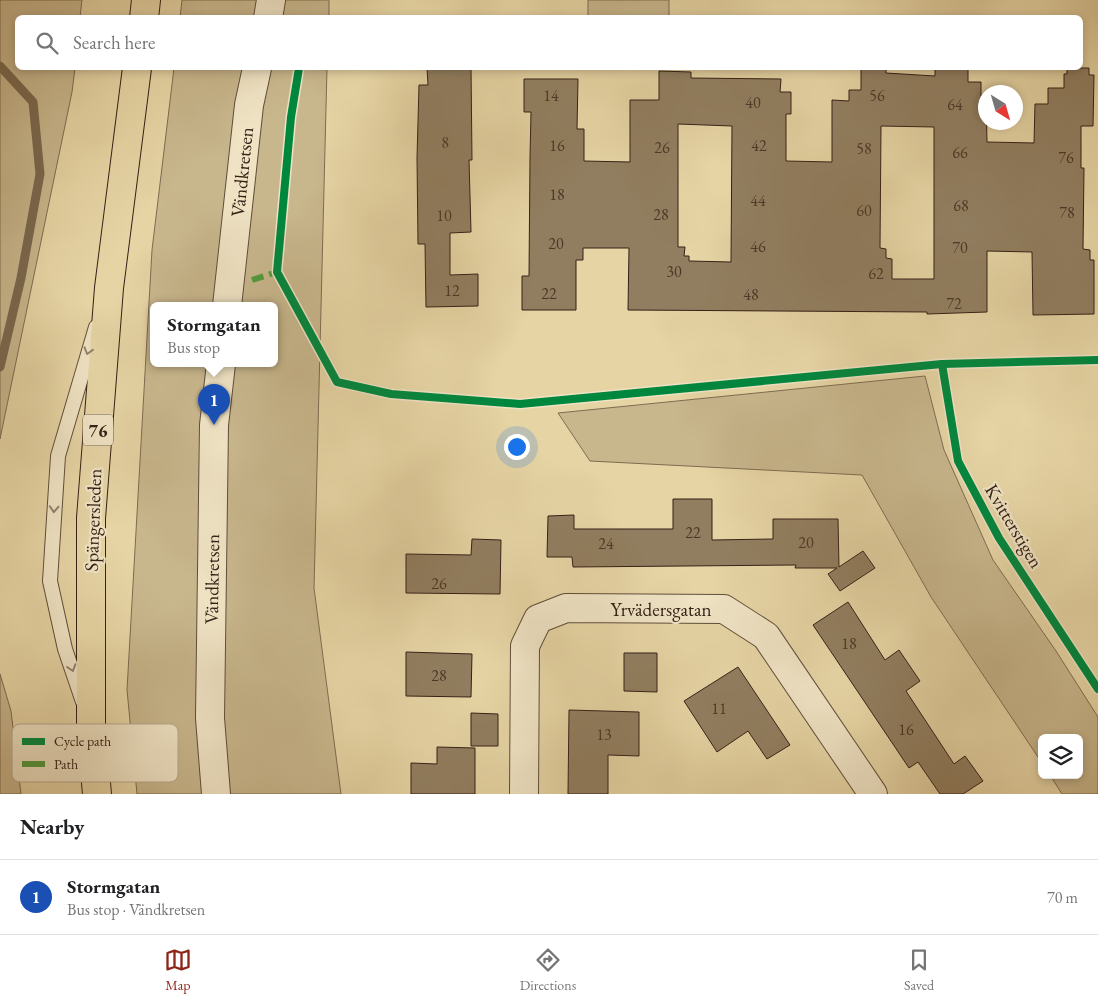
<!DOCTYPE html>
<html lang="en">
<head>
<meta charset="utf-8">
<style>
  :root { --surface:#fff; --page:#f2f2f2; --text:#202124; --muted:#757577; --line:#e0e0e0; --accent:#8f2418 }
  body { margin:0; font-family:"EB Garamond",serif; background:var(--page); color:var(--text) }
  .controls { position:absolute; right:15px; bottom:15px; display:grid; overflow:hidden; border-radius:8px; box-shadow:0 2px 8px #0003 }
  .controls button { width:45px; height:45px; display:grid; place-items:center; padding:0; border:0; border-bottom:1px solid var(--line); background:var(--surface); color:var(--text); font:25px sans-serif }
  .compass { position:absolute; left:978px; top:85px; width:45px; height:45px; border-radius:50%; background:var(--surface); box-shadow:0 2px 8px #0003; rotate:143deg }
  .you { position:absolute; left:516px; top:446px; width:18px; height:18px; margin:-12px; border:4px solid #fff; border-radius:50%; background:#1a73e8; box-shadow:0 0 0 8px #1a73e833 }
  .badge { display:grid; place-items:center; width:32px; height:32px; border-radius:50%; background:var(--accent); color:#fff; font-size:16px; font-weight:700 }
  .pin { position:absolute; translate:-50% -41px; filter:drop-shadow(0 1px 2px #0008) }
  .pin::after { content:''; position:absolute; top:26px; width:18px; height:15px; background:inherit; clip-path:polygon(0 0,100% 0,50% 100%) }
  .popup { position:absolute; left:150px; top:302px; width:128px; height:65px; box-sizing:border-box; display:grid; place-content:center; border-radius:8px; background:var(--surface); filter:drop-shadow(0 1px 4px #0005); font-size:16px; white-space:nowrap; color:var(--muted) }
  .popup b { font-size:19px; color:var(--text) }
  .popup::after { content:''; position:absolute; left:50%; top:100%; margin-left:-10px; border:10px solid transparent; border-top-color:var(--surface) }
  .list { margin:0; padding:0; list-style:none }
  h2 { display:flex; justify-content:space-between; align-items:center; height:65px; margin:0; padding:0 20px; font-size:21px }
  h2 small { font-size:16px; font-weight:400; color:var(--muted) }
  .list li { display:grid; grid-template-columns:32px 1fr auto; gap:15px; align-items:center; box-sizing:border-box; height:75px; padding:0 20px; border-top:1px solid var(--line) }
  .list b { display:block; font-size:19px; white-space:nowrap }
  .list p { margin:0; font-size:16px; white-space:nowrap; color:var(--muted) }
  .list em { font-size:16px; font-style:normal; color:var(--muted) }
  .icon { flex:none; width:28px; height:28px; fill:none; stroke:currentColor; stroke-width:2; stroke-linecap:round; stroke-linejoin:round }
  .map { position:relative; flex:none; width:1098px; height:794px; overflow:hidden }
  .search { position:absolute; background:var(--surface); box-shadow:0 2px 8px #0003; left:15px; right:15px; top:15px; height:55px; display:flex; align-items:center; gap:12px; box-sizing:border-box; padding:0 18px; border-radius:8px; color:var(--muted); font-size:19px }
  .sheet { height:140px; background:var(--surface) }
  nav { display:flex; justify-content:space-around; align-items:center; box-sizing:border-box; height:70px; border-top:1px solid var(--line); background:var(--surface); font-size:14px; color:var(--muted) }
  nav a { display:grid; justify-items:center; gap:2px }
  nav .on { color:var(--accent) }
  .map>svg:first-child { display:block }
  .green { fill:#c8b68c; stroke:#7e6c51; fill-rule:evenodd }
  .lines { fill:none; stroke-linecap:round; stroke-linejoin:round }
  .stream { stroke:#7a684e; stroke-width:9 }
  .building { fill:#917e60; stroke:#342116; fill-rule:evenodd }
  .service-casing { stroke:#604e3a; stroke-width:16 }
  .minor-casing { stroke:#604e3a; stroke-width:30 }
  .primary-casing { stroke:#342116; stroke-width:30 }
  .service { stroke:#efe3c4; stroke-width:14 }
  .minor { stroke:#efe3c4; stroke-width:28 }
  .primary { stroke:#e6d4a4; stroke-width:28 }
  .quiet { stroke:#519b3d; stroke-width:6; stroke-dasharray:12 6; stroke-linecap:butt }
  .cycleway-casing { stroke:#efe3c4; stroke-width:11 }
  .cycleway { stroke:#00873e; stroke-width:8 }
  .oneway { stroke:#92826d }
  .labels { text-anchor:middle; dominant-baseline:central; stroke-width:4.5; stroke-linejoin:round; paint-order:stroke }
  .number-label { font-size:16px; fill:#4b3828 }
  .shield { fill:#efe3c4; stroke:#6c5b4a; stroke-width:1 }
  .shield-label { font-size:18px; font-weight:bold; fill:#342116 }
  .street-label { font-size:19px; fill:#342116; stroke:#efe3c4 }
  .key { fill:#efe3c4; stroke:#b7a990; stroke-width:1 }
  .key-label { font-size:14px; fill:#342116 }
</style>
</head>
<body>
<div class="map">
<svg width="1098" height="794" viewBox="0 0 1098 794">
  <rect width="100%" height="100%" fill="#e6d4a4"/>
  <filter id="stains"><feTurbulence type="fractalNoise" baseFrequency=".004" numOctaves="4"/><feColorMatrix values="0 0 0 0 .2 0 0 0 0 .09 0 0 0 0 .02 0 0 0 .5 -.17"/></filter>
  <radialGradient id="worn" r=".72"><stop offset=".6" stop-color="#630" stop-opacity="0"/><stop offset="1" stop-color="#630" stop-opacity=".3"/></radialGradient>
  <!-- green -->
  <g class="green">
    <path d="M0,0H82L80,17L18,18V68H75L72,92L0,439Z"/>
    <path d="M182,0H329V17L180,18Z"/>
    <rect x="588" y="0" width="81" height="17"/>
    <path d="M174,68H327L314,588L341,794H137L127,690L152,250ZM154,306H274V364H154Z"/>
    <path d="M925,376L944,450L993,560L1056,651L1098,717V794H1062L1050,775H1079V738H1042V763L931,597L862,475L590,461L558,413Z"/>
    <path d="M0,674L11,711L21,794H0Z"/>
  </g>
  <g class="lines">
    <!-- stream -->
    <path class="stream" d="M0,66L33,102L40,174L21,278L0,367"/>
  </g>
  <!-- building -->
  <g class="building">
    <path d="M427,68H471L472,160H469L471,232L450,233V275L478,274V306L426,307L425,244H418L417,158L419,85H428Z"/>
    <path d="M861,68H886V73L935,76V68H968V82H981V96H986L987,142L1034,143L1035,104H1048V88H1064V74H1067V68H1089V75H1094L1093,126H1081V168H1084L1083,249L1090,250V260H1094V314L1033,315L1032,252L987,251V312L927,314V312L628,310L629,248H583V260H576V310H522V276H529L530,157L531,112H524V79H578L577,129H584V161L630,162V100H659V71L691,72V78L781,79L780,92H791V114H786V161L832,162V100L849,101V90H861ZM678,124L732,126L731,262L689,261V256H684L685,247H678ZM881,126L934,127V279H892V259L886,258V249L880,248Z"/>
    <path d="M673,499H712V540L773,539V519H838L839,567L863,551L875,568L840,591L828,574L837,568H795L796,565L573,567L572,557H547L548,516L574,515V529H673Z"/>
    <path d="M472,539L501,540L500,594L406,593V554L471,555Z"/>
    <path d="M848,602L885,660L899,650L920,681L906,691L954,764L965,756L983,781L963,794H940L918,762L909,768L813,625Z"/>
    <path d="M406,652L472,654L471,697L406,696Z"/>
    <path d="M624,653H657V692L624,691Z"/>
    <path d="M738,667L790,745L767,759L748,731L717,752L684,701Z"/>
    <path d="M569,710L639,712V756L608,755V794H568Z"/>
    <path d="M471,713L498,714V746H471Z"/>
    <path d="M437,747L475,748V794H411V763L437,764Z"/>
  </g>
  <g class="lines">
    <!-- service casing -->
    <g class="service-casing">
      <path id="service" d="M83,702L65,649L50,581L58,456L96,327"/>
    </g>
    <!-- minor casing -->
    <g class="minor-casing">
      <g id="minor">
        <path d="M268,18L271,0"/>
        <path d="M227,306L249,105L257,68"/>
        <path d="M216,794L210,718L214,425L221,364"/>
        <path d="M524,794L525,646L538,619L566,608L724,609L766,636L873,794"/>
      </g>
    </g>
    <!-- primary casing -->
    <g class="primary-casing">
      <g id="primary">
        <path d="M144,18L146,0"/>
        <path d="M97,794L91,727V518L109,288L137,68"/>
      </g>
    </g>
    <!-- service -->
    <use href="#service" class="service"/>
    <!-- minor -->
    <use href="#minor" class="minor"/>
    <!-- primary -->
    <use href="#primary" class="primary"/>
    <!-- quiet -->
    <path class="quiet" d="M252,280L277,272"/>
    <!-- cycleway casing -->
    <g class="cycleway-casing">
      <g id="cycleway">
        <path d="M299,68L291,117L277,272L337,382L391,394L520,404L942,364L1098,360"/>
        <path d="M942,364L958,461L999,538L1098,689"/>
      </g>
    </g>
    <!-- cycleway -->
    <use href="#cycleway" class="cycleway"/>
  </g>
  <!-- one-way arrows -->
  <defs><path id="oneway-chevron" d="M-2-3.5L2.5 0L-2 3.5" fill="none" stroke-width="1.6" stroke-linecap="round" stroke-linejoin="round" transform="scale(1.25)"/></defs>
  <g class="oneway">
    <use href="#oneway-chevron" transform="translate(88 351) rotate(107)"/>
    <use href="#oneway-chevron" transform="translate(54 509) rotate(93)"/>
    <use href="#oneway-chevron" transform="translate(72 668) rotate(72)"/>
  </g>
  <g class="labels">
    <!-- number labels -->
    <g class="number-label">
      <text x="551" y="95">14</text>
      <text x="877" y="95">56</text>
      <text x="753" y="102">40</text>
      <text x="955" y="104">64</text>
      <text x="445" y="142">8</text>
      <text x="557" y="145">16</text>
      <text x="759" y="145">42</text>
      <text x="662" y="147">26</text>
      <text x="864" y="148">58</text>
      <text x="960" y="152">66</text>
      <text x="1066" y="157">76</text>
      <text x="557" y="194">18</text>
      <text x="758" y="200">44</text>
      <text x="961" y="205">68</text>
      <text x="864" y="210">60</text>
      <text x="1067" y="212">78</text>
      <text x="661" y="214">28</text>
      <text x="444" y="215">10</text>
      <text x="556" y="243">20</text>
      <text x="758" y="246">46</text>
      <text x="960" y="247">70</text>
      <text x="674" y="271">30</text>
      <text x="876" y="273">62</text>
      <text x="452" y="290">12</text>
      <text x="549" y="293">22</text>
      <text x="751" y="294">48</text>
      <text x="954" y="303">72</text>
      <text x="693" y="532">22</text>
      <text x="806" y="542">20</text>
      <text x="606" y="543">24</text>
      <text x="439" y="583">26</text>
      <text x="849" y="643">18</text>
      <text x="439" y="675">28</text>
      <text x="719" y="708">11</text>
      <text x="906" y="729">16</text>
      <text x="604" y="734">13</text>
    </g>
    <!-- shield labels -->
    <rect class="shield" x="83" y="414.5" width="30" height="31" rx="4"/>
    <g class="shield-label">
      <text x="98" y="430">76</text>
    </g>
    <!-- street labels -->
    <g class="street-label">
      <text transform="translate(242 172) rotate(-84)">Vändkretsen</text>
      <text transform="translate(93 520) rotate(-88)">Spängersleden</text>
      <text transform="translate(1014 526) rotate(59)">Kvitterstigen</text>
      <text transform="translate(212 579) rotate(-89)">Vändkretsen</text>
      <text x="661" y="609">Yrvädersgatan</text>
    </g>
  </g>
  <!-- legend -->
  <rect x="12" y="724" width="166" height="58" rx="8" class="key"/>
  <rect x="22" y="738" width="23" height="7" fill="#00873e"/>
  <rect x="22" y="761" width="23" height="6" fill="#519b3d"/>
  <g class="key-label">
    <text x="54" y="746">Cycle path</text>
    <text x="54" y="769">Path</text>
  </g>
  <rect width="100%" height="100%" filter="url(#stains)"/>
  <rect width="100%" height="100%" fill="url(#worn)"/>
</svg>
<div class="controls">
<button><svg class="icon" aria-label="layers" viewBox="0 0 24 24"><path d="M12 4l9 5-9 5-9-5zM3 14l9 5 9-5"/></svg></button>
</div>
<svg class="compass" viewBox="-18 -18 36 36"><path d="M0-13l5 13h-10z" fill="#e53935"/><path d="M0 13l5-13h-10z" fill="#757577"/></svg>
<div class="you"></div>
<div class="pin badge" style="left:214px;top:425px;background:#1a4fb4">1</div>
<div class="popup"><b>Stormgatan</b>Bus stop</div>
<div class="search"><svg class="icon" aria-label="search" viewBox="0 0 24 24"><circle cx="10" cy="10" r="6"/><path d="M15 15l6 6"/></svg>Search here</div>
</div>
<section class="sheet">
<h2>Nearby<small></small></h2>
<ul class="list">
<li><span class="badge" style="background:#1a4fb4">1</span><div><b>Stormgatan</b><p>Bus stop · Vändkretsen</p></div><em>70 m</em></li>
</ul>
</section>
<nav>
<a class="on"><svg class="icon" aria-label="map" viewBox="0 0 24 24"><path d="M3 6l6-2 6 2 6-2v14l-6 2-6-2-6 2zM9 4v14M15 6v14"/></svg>Map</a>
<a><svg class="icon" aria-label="directions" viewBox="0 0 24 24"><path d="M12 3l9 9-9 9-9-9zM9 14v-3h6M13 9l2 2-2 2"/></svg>Directions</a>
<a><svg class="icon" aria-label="saved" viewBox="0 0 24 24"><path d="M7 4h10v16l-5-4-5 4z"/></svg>Saved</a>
</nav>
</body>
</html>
